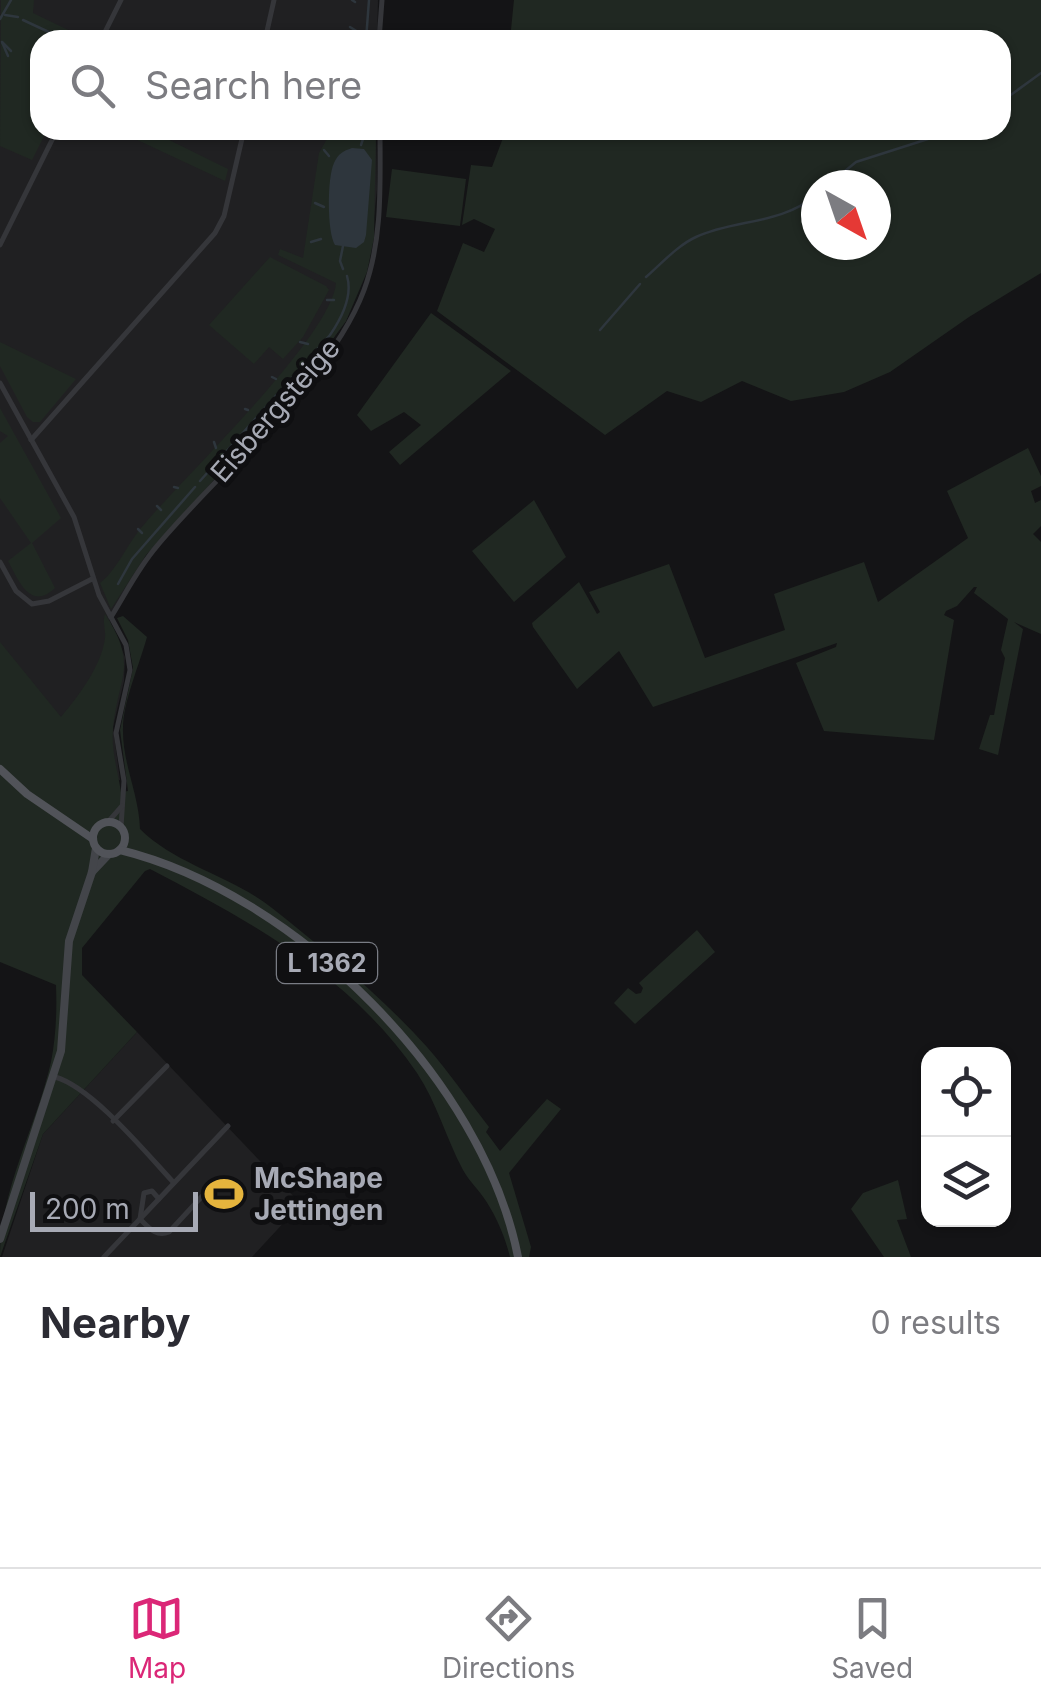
<!DOCTYPE html>
<html lang="en">
<head>
<meta charset="utf-8">
<style>
  :root { --surface:#fff; --page:#f2f2f3; --text:#2b2b33; --muted:#7c7c81; --line:#e1e1e2; --accent:#db2777 }
  body { margin:0; font-family:Inter,sans-serif; background:var(--page); color:var(--text) }
  .controls { position:absolute; right:30px; bottom:30px; display:grid; overflow:hidden; border-radius:20px; box-shadow:0 2px 8px #0004 }
  .controls button { width:90px; height:90px; display:grid; place-items:center; padding:0; border:0; border-bottom:2px solid var(--line); background:var(--surface); color:var(--text); font:50px sans-serif }
  .compass { position:absolute; left:801px; top:170px; width:90px; height:90px; border-radius:50%; background:var(--surface); box-shadow:0 2px 8px #0004; rotate:140deg }
  .scale { position:absolute; left:30px; bottom:25px; width:168px; box-sizing:border-box; padding-left:10px; border:5px solid #a7aab5; border-top:0; font-size:28px; line-height:35px; white-space:nowrap; color:#a7aab5; -webkit-text-stroke:8px #0f0f11; paint-order:stroke }
  .list { margin:0; padding:0; list-style:none }
  h2 { display:flex; justify-content:space-between; align-items:center; height:130px; margin:0; padding:0 40px; font-size:42px }
  h2 small { font-size:32px; font-weight:400; color:var(--muted) }
  .icon { flex:none; width:55px; height:55px; fill:none; stroke:currentColor; stroke-width:2; stroke-linecap:round; stroke-linejoin:round }
  .map { position:relative; flex:none; width:1041px; height:1257px; overflow:hidden }
  .search { position:absolute; background:var(--surface); box-shadow:0 2px 8px #0004; left:30px; right:30px; top:30px; height:110px; display:flex; align-items:center; gap:25px; box-sizing:border-box; padding:0 35px; border-radius:30px; color:var(--muted); font-size:38px }
  .sheet { height:310px; background:var(--surface) }
  nav { display:flex; justify-content:space-around; align-items:center; box-sizing:border-box; height:140px; border-top:2px solid var(--line); background:var(--surface); font-size:28px; color:var(--muted) }
  nav a { display:grid; justify-items:center; gap:5px }
  nav .on { color:var(--accent) }
  .map>svg:first-child { display:block }
  .built { fill:#202022 }
  .green { fill:#202822; fill-rule:evenodd }
  .water { fill:#2e363d }
  .lines { fill:none; stroke-linecap:round; stroke-linejoin:round }
  .stream { stroke:#2e363d; stroke-width:2.5 }
  .street { stroke:#35363a; stroke-width:5 }
  .secondary { stroke:#43454a; stroke-width:8 }
  .primary { stroke:#515359; stroke-width:8 }
  .labels { text-anchor:middle; dominant-baseline:central; stroke-width:10; stroke-linejoin:round; paint-order:stroke }
  .shield { fill:#0f0f11; stroke:#797c84; stroke-width:2.5 }
  .shield-label { font-size:25px; font-weight:bold; fill:#a7aab5 }
  .street-label { font-size:28px; fill:#a7aab5; stroke:#0f0f11 }
  .poi-label { font-size:28px; font-weight:bold; fill:#a7aab5; stroke:#0f0f11; text-anchor:start }
</style>
</head>
<body>
<div class="map">
<svg width="1041" height="1257" viewBox="0 0 1041 1257">
  <rect width="100%" height="100%" fill="#141416"/>
  <!-- built -->
  <g class="built">
    <path d="M0,0H378L377,40H40V130H376L377,189L370,256L346,321L296,389L146,555L109,619L125,657L124,681L113,727L120,780L0,758Z"/>
    <path d="M137,1032L301,1204L252,1257H2L43,1134Z"/>
  </g>
  <!-- green -->
  <g class="green">
    <path d="M1,0H34L33,13L89,40H40V130H47L32,160L0,146Z"/>
    <path d="M514,0H1041V273L969,317L890,372L844,392L791,401L742,381L701,402L667,391L605,435L437,311L463,243L484,252L495,229L474,219L462,225L471,165L492,167L506,130H1001V40H510ZM876,185V245H816V185Z"/>
    <path d="M116,130H149L228,169L225,181Z"/>
    <path d="M332,130H376L374,238L367,272L346,321L296,389L146,555L111,609L100,583C116,571 127,545 141,528C181,480 332,336 336,283L278,255L280,249L303,258L319,153Z"/>
    <path d="M392,169L466,179L460,226L386,217Z"/>
    <path d="M270,257L326,286L329,290L303,337L283,359L269,347L254,364L209,325Z"/>
    <path d="M431,313L511,371L400,465L389,452L421,425L404,412L371,431L357,415Z"/>
    <path d="M0,342L76,379L40,422H33L27,417L0,366Z"/>
    <path d="M0,408L61,518L32,543L55,588C30,612 18,579 8,561L31,543L0,498V443L8,436L0,431Z"/>
    <path d="M1028,448L1041,476V486L1031,491L1035,503L1041,500V526L1033,534L1041,542V634L1014,622L1023,629L998,755L979,749L990,715H994L1005,658L1001,650L1008,619L974,593L977,587H974L957,606L946,611L944,615L954,620L934,740L824,731L796,663L836,647L837,643L653,707L619,651L577,689L533,627L532,623L579,582L597,614L600,612L589,592L669,564L705,658L785,630L774,594L864,562L878,602L968,538L947,491Z"/>
    <path d="M534,500L566,557L514,602L472,551Z"/>
    <path d="M105,614C139,666 118,676 113,729C111,750 118,772 121,792L128,791L120,730L133,668L128,640L117,618L123,616L147,637C140,663 123,702 123,728C122,763 139,794 140,829C176,865 232,876 272,908C325,950 381,996 427,1047C449,1072 468,1100 489,1127L486,1132L500,1151L547,1099L561,1109L509,1173L531,1247L529,1257H510C505,1237 497,1218 486,1201C479,1190 469,1181 463,1170C446,1138 437,1103 417,1073C352,977 250,921 150,869L145,871L82,948V975L137,1032L43,1134L0,1257C0,1189 36,1128 51,1062C56,1036 57,1011 56,985L0,962V642L61,717C78,697 102,665 105,638C106,628 102,623 105,614Z"/>
    <path d="M697,930L715,952L635,1024L614,1003L628,988L636,994L641,993L643,988L639,983Z"/>
    <path d="M898,1180L907,1219L897,1220L911,1257H884L851,1209L863,1193Z"/>
  </g>
  <!-- water -->
  <path class="water" d="M352,148L364,149L372,160L366,235L364,242L356,248L335,245C327,232 327,178 334,163C338,154 343,151 352,148Z"/>
  <g class="lines">
    <!-- stream -->
    <g class="stream">
      <path d="M352,0L355,2"/>
      <path d="M5,15L18,17"/>
      <path d="M0,19L11,0"/>
      <path d="M23,20L66,40"/>
      <path d="M350,27L358,32"/>
      <path d="M366,40L369,0"/>
      <path d="M2,42L8,56"/>
      <path d="M2,42L11,51"/>
      <path d="M1001,102L1041,73"/>
      <path d="M361,145L366,130"/>
      <path d="M324,150L329,156"/>
      <path d="M828,185L856,162L956,130"/>
      <path d="M315,203L324,207"/>
      <path d="M311,242L321,239"/>
      <path d="M343,269L340,261L343,246"/>
      <path d="M646,277C661,264 678,245 696,237C735,219 781,225 816,195"/>
      <path d="M327,300H334"/>
      <path d="M600,330L640,284"/>
      <path d="M300,342L308,344"/>
      <path d="M272,377L276,379"/>
      <path d="M245,409L248,410"/>
      <path d="M214,442L216,448"/>
      <path d="M200,481L330,335C341,319 353,296 347,276"/>
      <path d="M174,487L178,488"/>
      <path d="M157,506L161,510"/>
      <path d="M138,529L142,533"/>
      <path d="M118,584L132,559L195,487"/>
    </g>
    <!-- street -->
    <g class="street">
      <path d="M101,40L121,0"/>
      <path d="M265,40L274,0"/>
      <path d="M379,40L382,0"/>
      <path d="M0,245L57,130"/>
      <path d="M0,383L74,517L99,595L126,645L130,670L116,733L124,781L121,827"/>
      <path d="M31,440L215,233L224,216L244,130"/>
      <path d="M0,562L16,591L32,604L49,601L92,579"/>
      <path d="M111,617C126,593 138,568 157,546C220,470 330,381 364,290C383,239 380,183 380,130"/>
      <path d="M108,822L122,806"/>
      <path d="M55,1077C92,1087 147,1154 174,1183"/>
      <path d="M113,1121L167,1066"/>
      <path d="M140,1219C149,1228 156,1237 169,1232L217,1180"/>
      <path d="M140,1219L144,1193L152,1191L159,1199"/>
      <path d="M104,1257L228,1126"/>
    </g>
    <!-- secondary -->
    <g class="secondary">
      <path d="M92,872L109,854"/>
      <path d="M0,1239L61,1051L69,941L92,872L96,848"/>
    </g>
    <!-- primary -->
    <g class="primary">
      <path d="M0,769L27,794L93,839"/>
      <circle cx="109" cy="838" r="16"/>
      <path d="M120,850C295,893 483,1079 518,1257"/>
    </g>
  </g>
  <!-- icons -->
  <defs>
    <g id="stadium-bare" transform="scale(3)"><path d="M0-5a6.5 5 0 1 0 0 10a6.5 5 0 1 0 0-10ZM-3.5-1.8h7v3.6h-7Z" fill="#e5b43d" stroke="#0f0f11" stroke-width="2.5" paint-order="stroke"/></g>
  </defs>
  <g fill-rule="evenodd">
    <use href="#stadium-bare" x="224" y="1194"/>
  </g>
  <g class="labels">
    <!-- shield labels -->
    <rect class="shield" x="277" y="943" width="100" height="40" rx="8"/>
    <g class="shield-label">
      <text x="327" y="963">L 1362</text>
    </g>
    <!-- street labels -->
    <g class="street-label">
      <text transform="translate(275 410) rotate(-49)">Eisbergsteige</text>
    </g>
    <!-- poi labels -->
    <g class="poi-label">
      <text x="254" y="1178">McShape<tspan x="254" dy="32">Jettingen</tspan></text>
    </g>
  </g>
</svg>
<div class="controls">
<button><svg class="icon" aria-label="locate" viewBox="0 0 24 24"><circle cx="12" cy="12" r="6"/><path d="M12 2v4M12 18v4M2 12h4M18 12h4"/></svg></button>
<button><svg class="icon" aria-label="layers" viewBox="0 0 24 24"><path d="M12 4l9 5-9 5-9-5zM3 14l9 5 9-5"/></svg></button>
</div>
<svg class="compass" viewBox="-18 -18 36 36"><path d="M0-13l5 13h-10z" fill="#e53935"/><path d="M0 13l5-13h-10z" fill="#7c7c81"/></svg>
<div class="scale">200 m</div>
<div class="search"><svg class="icon" aria-label="search" viewBox="0 0 24 24"><circle cx="10" cy="10" r="6"/><path d="M15 15l6 6"/></svg>Search here</div>
</div>
<section class="sheet">
<h2>Nearby<small>0 results</small></h2>
<ul class="list">
</ul>
</section>
<nav>
<a class="on"><svg class="icon" aria-label="map" viewBox="0 0 24 24"><path d="M3 6l6-2 6 2 6-2v14l-6 2-6-2-6 2zM9 4v14M15 6v14"/></svg>Map</a>
<a><svg class="icon" aria-label="directions" viewBox="0 0 24 24"><path d="M12 3l9 9-9 9-9-9zM9 14v-3h6M13 9l2 2-2 2"/></svg>Directions</a>
<a><svg class="icon" aria-label="saved" viewBox="0 0 24 24"><path d="M7 4h10v16l-5-4-5 4z"/></svg>Saved</a>
</nav>
</body>
</html>
